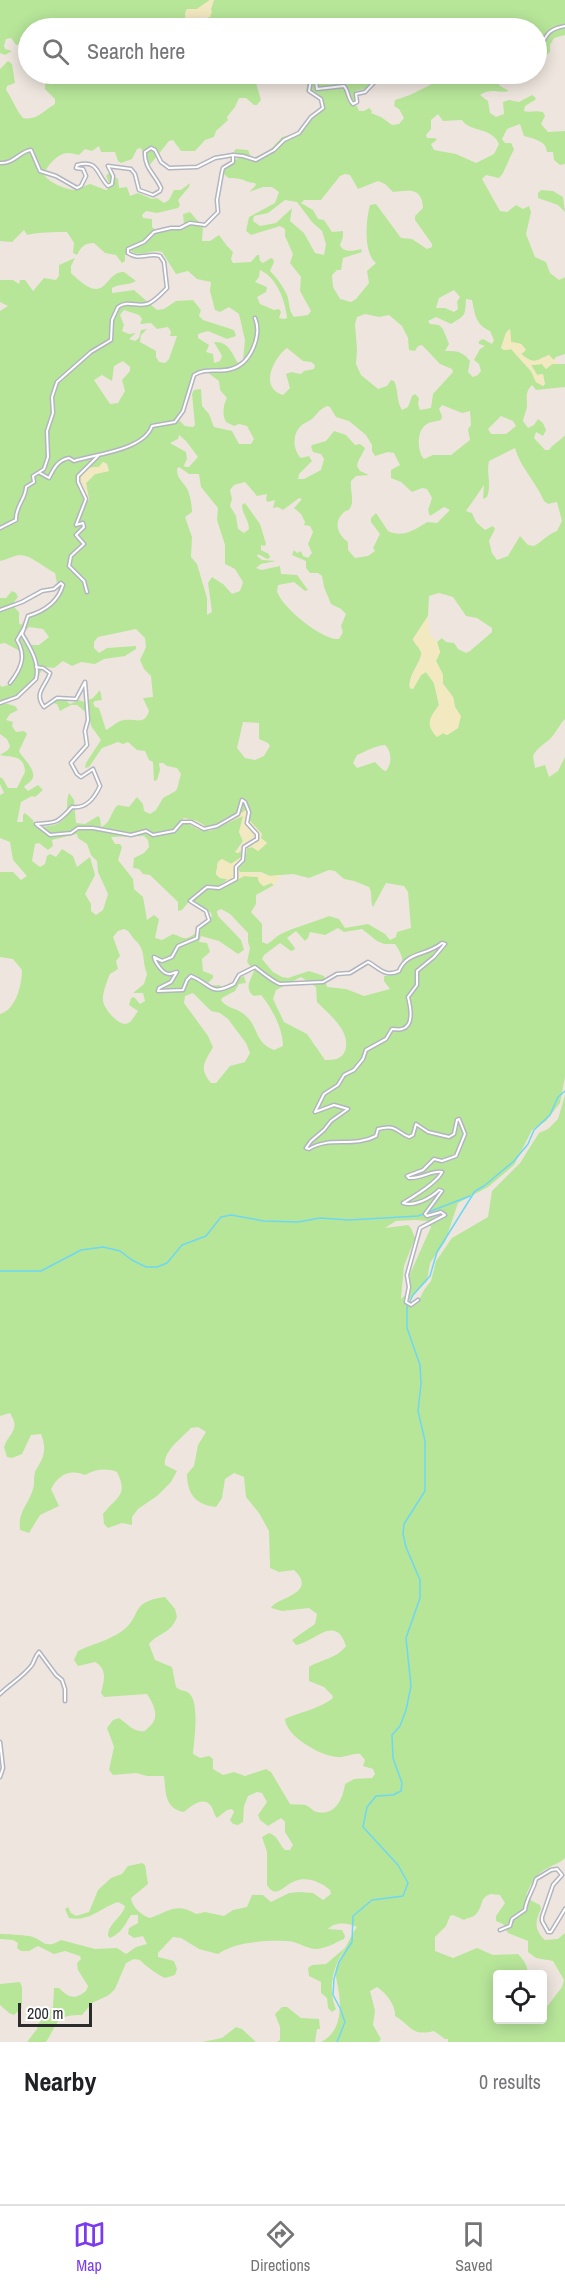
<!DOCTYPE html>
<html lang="en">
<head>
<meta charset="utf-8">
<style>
  :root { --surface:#fff; --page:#f6f6f6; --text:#202124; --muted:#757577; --line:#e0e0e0; --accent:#7c3aed }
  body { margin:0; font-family:"Archivo Narrow",sans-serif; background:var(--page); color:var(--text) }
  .controls { position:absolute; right:18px; bottom:18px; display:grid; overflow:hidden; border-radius:6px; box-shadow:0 3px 15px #0003 }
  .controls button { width:54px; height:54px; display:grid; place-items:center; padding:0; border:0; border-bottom:2px solid var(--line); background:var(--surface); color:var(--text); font:30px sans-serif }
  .scale { position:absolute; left:18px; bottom:15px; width:74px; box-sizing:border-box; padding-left:6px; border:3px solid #2c2c2c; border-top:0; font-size:16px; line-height:21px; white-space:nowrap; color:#2c2c2c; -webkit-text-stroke:4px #fff; paint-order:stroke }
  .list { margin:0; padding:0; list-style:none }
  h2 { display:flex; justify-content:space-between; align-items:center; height:78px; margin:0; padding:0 24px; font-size:26px }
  h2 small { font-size:20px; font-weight:400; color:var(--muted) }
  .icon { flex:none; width:33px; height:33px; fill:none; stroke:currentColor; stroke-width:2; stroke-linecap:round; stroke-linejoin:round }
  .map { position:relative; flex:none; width:565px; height:2042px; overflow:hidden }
  .search { position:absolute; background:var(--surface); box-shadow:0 3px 15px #0003; left:18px; right:18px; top:18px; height:66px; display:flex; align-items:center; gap:15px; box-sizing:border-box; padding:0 21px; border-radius:33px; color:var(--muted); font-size:22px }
  .sheet { height:162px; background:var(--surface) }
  nav { display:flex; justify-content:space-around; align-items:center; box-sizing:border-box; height:84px; border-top:2px solid var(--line); background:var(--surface); font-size:16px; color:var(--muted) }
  nav a { display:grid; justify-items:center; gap:3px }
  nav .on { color:var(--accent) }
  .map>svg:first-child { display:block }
  .green { fill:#b7e699; fill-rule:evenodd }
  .sand { fill:#f3e9c0 }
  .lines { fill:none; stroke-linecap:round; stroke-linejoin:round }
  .stream { stroke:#6ed7f3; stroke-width:1.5 }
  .minor-casing { stroke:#b2b5c0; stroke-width:5 }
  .minor { stroke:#fff; stroke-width:2 }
</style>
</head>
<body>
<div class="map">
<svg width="565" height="2042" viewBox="0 0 565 2042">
  <rect width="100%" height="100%" fill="#eee6de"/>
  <!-- green -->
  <g class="green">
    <path d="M0,0H210L197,9H187L185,13L186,23L174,28H45L42,24H36L28,28L23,49L21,44L16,45L11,38L6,39L4,46L5,49L12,51L5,55L0,53Z"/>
    <path d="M214,0H565V35L554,38L550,45V52L543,58L541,54L537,56L536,28H183L197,18H208Z"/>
    <path d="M8,61L12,64L15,83L7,86L6,90C13,99 15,109 23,118C37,121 44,110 55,104V99L45,89V84L53,77L52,74H248L256,83L261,100L257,105H254L246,98H239L235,107L227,117L228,120L216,131L214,137L205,140L195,151H181L173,140L169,141L149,166L141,148L137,149L132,159L121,163L118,161L115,152H101L99,146L92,151L85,149L79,155C75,154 72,153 69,153C59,152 46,166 44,175C50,183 66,190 76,190C80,189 85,185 90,184L106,190L111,187L106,176L109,173L118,179L119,188L127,187L130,196L138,193L152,199L157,198L164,203L169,200L174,190H181L190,183L189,187L178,200L180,205L178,208L157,213L146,211L142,215L143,218L152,219V227L157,232L184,225L183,214L190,212L203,227L202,241H210L219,235L227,246L233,252L231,259L233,263L251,262L257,255H259L260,261L263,263L271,258L273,259L274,262L270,271C278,279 282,285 287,295C290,302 288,310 294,317L308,315L311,311L300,291L301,277L290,263L293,254L285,236V229L280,226L251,235L246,231L249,217L275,203L279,192L272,187H263L249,192L256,185L255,183C248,183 245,180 240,179C232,177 228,181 223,172L225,168L238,158L234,151L236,149L248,150L251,157H256L271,149L282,137L295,134L311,116L322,107L321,101L306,91L309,74H370L364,81H367L373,77L374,82L368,88L355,91V106H357L359,111H364L369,108L372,111L371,113L381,117L392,125L399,124L404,118L399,109L394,106L395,100L410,95L434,83L457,80L472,81L479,77L482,83L496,80L500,86L509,91C498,94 493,87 480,95L488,101L490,113L496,117L504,114L503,102L509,100L519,102L532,95L536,98L535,100L525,106L524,111C529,113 535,110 543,112L545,116L541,124L548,132L565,131V164L560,165L554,160L553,152H547C546,140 533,139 524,136L520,124L507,129L502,139L505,143H511L514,149L503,173L499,178L486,175L482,179L500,211L507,212L516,205L523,209L529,206L531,212L526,234L535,257L546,262L550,273L559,280L565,277V354L556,357L553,361L549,355C534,361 535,365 521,354L526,350L521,344L511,342L510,329L506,333L501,348L504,350L511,349L531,371L536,382L543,386L545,384L543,374L537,375L531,365L542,364L546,369L552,364H565V387L536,390L532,385C525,392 527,397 527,406C527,409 524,416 523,421L528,428L534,425L538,419L543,423L546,430L543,436L536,432L534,438L545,450H549C554,443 560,441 565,435V719C559,725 556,733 550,739C543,745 537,748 533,756L535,768L545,765L549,777L558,771L565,757V1077L560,1103L546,1121L532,1130L514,1165L488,1187L458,1203L445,1242L430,1263L427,1281L405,1304L410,1307L417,1304L424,1290L431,1281L436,1261L452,1238L488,1217L492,1191L520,1163L539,1133L548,1129L558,1119L565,1095V1858C559,1864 554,1864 548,1868C536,1873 531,1884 526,1895L532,1901L540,1905L541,1909C535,1921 534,1930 545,1940L558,1939L565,1933V2042H448V2039H445L434,2031C411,2037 411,2025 395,2016C396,2005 386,1993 377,1987L370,1991L375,2011L373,2025L381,2039L379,2042H321C341,2032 342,2008 338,1988C337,1982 335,1974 336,1969C337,1963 354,1930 357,1927C348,1923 336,1921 328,1929L342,1930L345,1936L344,1939C335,1943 327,1948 317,1949C306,1949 297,1941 286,1941C266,1940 234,1942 218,1954L199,1949L181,1938L173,1937L158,1953V1957L174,1961L177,1969L175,1975L165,1978C158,1975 144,1965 140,1960L134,1959L126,1963L115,1989L109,1995L92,2003L82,2015C55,2015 59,2022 46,2042H27L37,2029L38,2024L53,2007L54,1988H59C69,1998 75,2000 86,1991L88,1986L78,1970L77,1963L81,1959L80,1956L65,1951L54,1954L38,1946L29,1951H21L17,1948L18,1943L13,1940L0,1939V1934C7,1934 22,1935 29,1936C43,1938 43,1951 61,1940L95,1949L117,1948L126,1954L136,1947L147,1944L143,1936L134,1938L128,1934L129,1928L138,1923V1915H131C125,1924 122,1933 110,1938L108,1936C108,1923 122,1918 125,1906L118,1902C100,1908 90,1922 69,1918L65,1909L68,1907L71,1913L76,1916L89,1912L98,1890L111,1878L122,1874L128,1866L142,1863L145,1865L148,1884L131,1898C132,1907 141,1915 150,1918C169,1912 175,1902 196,1914L205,1912L224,1916L233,1910L247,1907L252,1895H263L271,1902L289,1893L299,1892L313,1893L323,1900L331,1894L330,1890C321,1882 307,1876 295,1881C284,1885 276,1900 267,1885V1852L262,1837L269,1833C279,1837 278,1843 285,1850H290L293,1845L285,1832V1822L281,1818L268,1826L260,1820L258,1815L267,1802L262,1793L257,1792L248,1796L244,1806L243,1822L238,1825L233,1824L230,1820L234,1812L232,1809L227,1810L217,1818C213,1814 214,1809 210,1805C203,1796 190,1807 184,1812C164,1809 166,1791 164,1776H147L136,1773L113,1775L109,1770L114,1747L107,1728L113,1720L119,1718C125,1722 133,1731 140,1731C145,1732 144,1731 148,1728C161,1718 154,1705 147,1694L104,1697L101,1693C104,1680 108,1670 95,1662L78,1666L74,1660L78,1651C92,1644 108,1641 122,1631C143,1616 128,1602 165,1597L175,1609L177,1617C170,1635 159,1632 149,1644L155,1660L172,1667L176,1687C180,1691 184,1690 189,1693C200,1703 194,1740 193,1754L200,1758L209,1756L213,1759V1769L223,1775L234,1772L245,1776L266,1769L271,1772L290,1804C295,1805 300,1804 305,1805C310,1806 312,1811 317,1812C336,1816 343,1798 345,1784L354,1779L372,1778L375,1774L373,1769L363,1766L365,1760L360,1754C352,1753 345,1758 337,1757C320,1756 286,1736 285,1719C302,1711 314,1711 332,1699L333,1696L324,1687L309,1681V1667C322,1659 336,1659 346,1646C335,1613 314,1643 296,1645L292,1640L315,1624L317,1614L309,1608L282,1611L271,1608C276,1597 319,1594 294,1570L279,1572L270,1568L269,1531L259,1513L246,1497L244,1477L234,1473L225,1479L222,1498L216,1507C196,1505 187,1494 187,1474L194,1466L198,1445L206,1432L198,1427L191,1428C182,1438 163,1451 165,1465L177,1471L171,1482L157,1496L138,1509L132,1517V1525L122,1523L108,1528L104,1524L103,1514C116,1497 129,1496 117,1472C105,1468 97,1469 85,1475C70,1469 59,1474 51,1489L59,1506L40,1515L29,1533L20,1530C18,1510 28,1506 33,1489C35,1483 33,1475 36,1470C44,1457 47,1450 41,1434L31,1435L22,1454L12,1458L7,1457L4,1447C9,1432 21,1431 10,1413L0,1416V1014C16,1010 22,984 22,970L13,959L0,957V872H13L21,880L27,876L13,860L10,842L0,838V795L4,793L0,784V777L3,779L8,788H17L25,772C24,754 12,758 0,755L8,750L10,746L7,739L0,734V685L2,687L11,684L22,667V657L18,650L5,643L0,644V598H6L12,591L16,593L18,597L14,602V607L19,612V623L21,625L30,616L47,610L59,593L55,573C44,568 32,555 19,555C13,556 6,560 0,561V311L8,306L0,302V280H13L19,284L20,280H25L33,291L44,278L56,280L59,276V265L75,258L71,266V273C108,310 103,271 124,272L136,281C128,286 120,283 112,288V293L134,290L157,310L164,309L176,301L193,300L201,310L199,316L203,320L234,330L236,336L227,339L208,331L198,334V338L209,345L206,352L213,354L214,363L220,361L222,356L214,342C229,341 232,354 238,363L243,360L245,340L239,314L229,307L220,312L215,310L210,291L211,282L197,279L188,271L176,274L162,252C151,249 140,258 131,251L125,255V261L122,263L116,255L105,253L94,243C84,243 81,247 77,255L73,253L74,243L67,232C55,232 39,232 27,235L24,230L12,242L0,241V69ZM438,114L443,121L462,120C469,132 492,127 499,144L494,154L476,163L456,154L434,150L431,144L437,140L435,138H427L426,135L431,129V120ZM345,174L350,175L358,189L378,181L385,184L393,192C407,191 422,186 423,208L415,216V220L432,244V247L427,249L412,239L401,238L376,204L370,205C366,219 363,253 376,263L367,271L369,283L356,299L351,302L340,299L333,287L332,275L337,270H341L343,258L362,252L361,249C354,251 343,253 340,245L343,237V231L332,232L324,220L318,219L313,210L301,203L304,200H321L340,176ZM285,200L297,202L312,222L322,231L326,244L324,255L315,253L304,233L290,221L292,208L276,223L260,226L253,221L254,216L268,213ZM260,270C277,278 285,300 287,318L284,319L279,318L281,312L279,309L274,310L260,304L257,297L266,292L267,287L255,282L259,277ZM454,290L460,297L457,302L458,309L454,312L445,308H436L439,298ZM466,299L472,300C475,315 476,325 490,331L494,340L492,344L483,339L479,341V344L485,346L480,349L474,360L479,364L481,371L478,375L473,377L468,372L470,361C462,351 457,351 445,351L449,344L443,329L439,325L430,324L428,321L436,317L451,324C466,315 465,316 466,299ZM124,310L139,315L142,319L140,324L151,323L157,329L168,327L171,332L170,336H177L169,359L165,363L159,362L156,357V351L140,342L141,335L147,329L141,330L139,338L135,341L129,339L136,333L129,334L122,331L124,325L120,315ZM365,314L379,317L389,315L402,326L408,338L409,350L415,351L418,346L422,345L440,364L452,369L453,372L433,394L431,408L420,410L418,404L419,398L415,394L412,396L408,407L402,410C396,401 399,391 394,381L391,380L387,386L378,389L361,375L356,364L357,350L355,324L357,317ZM287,348L303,361L311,362L315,365L314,369L304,371L301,374L291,372L286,374L290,388L283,395C259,388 273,358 287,348ZM123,361L130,367V371L122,380L125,391L118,403L110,404L94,380L102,375L112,381L114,366ZM203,369L219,381L220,390L227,398C223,405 222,415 226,422L234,426L239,424L247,426L254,439L251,444H239L232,431L214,427L209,414L202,406L201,389L194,390L192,394L195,425L193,427L185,426L179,420C191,405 183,372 203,369ZM442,405L462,413L470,411L471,425L468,429L470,440L451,455H433L424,459C417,452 416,430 427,424C431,421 436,422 441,420L442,416L439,409ZM327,406L330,407L336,417L349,421L366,435L372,445V451L375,456L388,452L394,453L400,465L391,470V478L401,482L412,492L422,488L427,489L432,498L428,510L430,516L444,507L450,510L437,523L427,522C415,530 402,538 388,531L376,513L371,518V522L380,534L373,548L375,551L368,556L355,558L348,550V542C338,535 333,523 343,513C347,509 349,512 351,506C354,500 350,488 351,481L356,476L369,475L360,471L357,466C358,459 363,454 365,448L360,444L355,445L346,435L334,431L326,441L312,445L311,447L313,452L321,454L324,459L321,470L304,479H298L299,474L312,461L309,456L301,458C293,450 292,435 300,427C303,423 308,422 312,419C317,414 320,409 327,406ZM501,416L513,421L516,426L506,434H491L488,429ZM179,435L186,441L198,457L189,467H185L184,465L187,459L186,452L170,443L178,439ZM515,448C520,467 536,482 544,501L548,504L557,502L562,521L557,531C548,534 543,541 534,546L528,545L520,536L508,556L497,560L492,553L489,541L495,529L493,526L485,530L476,522L472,513L466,511L484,485L483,499L487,497C492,483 486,474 489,461ZM103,462L107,464L109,471L95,474L86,483L89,500L85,503L76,478L85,468L99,467ZM179,467L189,474H199L201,487L218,508L217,520L225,545V564L235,569L243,582L240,591L232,594L223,584L212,577L208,583L212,612L207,615V598L197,564L191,557L192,537L185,517L192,512C192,505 190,493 186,487C181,480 177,478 177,469ZM245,482L257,496L267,494L266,500L268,502L275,500L273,508L278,507L283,510L299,498L302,499L294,508L301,514L305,522L304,525L310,526L313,532L308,544L312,553L308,558L303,556L301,551L297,553L294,550L292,555L306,561V568L310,573H318L322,576L324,587L331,604L341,609L346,614L341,626L343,632L339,639C323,641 281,607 277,591L278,585L294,582L305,591L308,590L297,575L281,574L280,566L261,570L256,568L261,564L276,561L262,560L257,556L258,554L267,559L270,558L269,554L261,550V545L265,546L266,544L260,524L245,503L242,505C242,514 249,520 249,529L244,533L238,529L236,516L230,506L232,499L230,490L234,485ZM439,593L453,597L466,616L477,618L492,628V632L470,651L466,653L458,649L454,643L446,642L442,638L437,642L440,652L436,661L443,675V684L453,697L455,707L460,716L458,728L447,735L443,733L437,737C424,723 431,717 439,705L434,683L426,672L421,675L413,689L410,688C407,675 423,660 421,652C419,646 415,645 413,639L428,616L429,596ZM29,627L43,629L49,637L39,645H31L25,637V631ZM136,629L145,638L146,647L140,660L144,669L151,676L153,697L143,698L149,711C144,726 136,718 124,720C117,721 112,727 106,730L99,708L95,707L93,703L95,701L102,700L100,690L93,698L84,702L79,700L70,704L62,697L53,703L57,704L60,711L71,705H77L89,715L91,726L101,740L86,763L85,768L89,767L102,748L118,742L123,744L128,742L137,750L145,751L149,760L153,762L154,781L157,780L160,770L159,763H163L167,766L177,768L181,774C175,794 181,788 163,798L156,810L150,814L144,811L143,804L137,797L129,807L118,805C110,812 112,822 101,827L100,818L98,816L85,824L76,823L74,800L69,793C66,800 68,807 66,814C64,826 46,827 35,827L33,820L25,813L23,815V822H17L21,802L32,796L35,797L43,790L38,785L28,791L24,787C27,783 32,782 33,777C35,768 23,759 19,751L27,734L24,731L16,732L12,726L13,722L6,720L10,714L18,710L15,706L4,703L3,700L16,695L35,681L44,667L54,668L63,661L72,666L81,662L95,664L104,659L125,656L136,649V646L107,648L99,653L94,648V642L98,637ZM243,722L259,723V739L268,743L270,746L264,756L255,760L245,758L237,748ZM385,745C392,751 392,764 386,771L383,770L375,762L357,768L353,763L357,755C367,751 374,746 385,745ZM250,807V821L262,834L260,838L267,843L258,851L252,847L247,848L245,861L238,867L239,872H261L270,876L293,874L309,878L329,870L335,871L344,879L354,881L369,887C373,894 370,901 373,907L386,883L404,886L408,892L411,928L397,932L396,937L390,940L385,934L368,924L345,928L339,919L329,916C314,922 298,926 283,933C277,935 273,941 267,944L262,942V924L251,912L256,904V895L274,885L271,883L264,886L259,882L258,877L244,876L218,890L219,886L228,879L220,878L216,874L218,862L222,859L231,864L243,856L242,850L238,853L235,852L243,841L239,832L244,816C231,818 219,831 206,831C196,831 191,822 182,823L177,831L165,834L167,831L174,829L184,818L197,821L207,827C216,826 219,822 226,818C236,813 241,816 250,807ZM77,834L78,838L87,844L91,855L97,861L98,872L108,894L103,910L96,915L91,911V904L85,894L95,875L90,857L77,867L73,856L62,849L56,857L50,854L47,856L45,864L40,867L32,861L35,844L39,843L48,850L53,846L52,840ZM144,836L148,840L149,847L144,853L134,858L133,868L139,869L143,874L150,875L178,902V911L182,910L190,900L210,912L212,915C211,921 193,937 187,938C182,939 178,935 173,934L162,940L155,938L159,919L154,915L147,920L143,897L134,889L133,879L118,860L122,847L120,844H115L111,837ZM221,909L230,914L248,933V942L250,948L247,962L254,971C250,981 244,989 254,996L261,995C272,1008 283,1029 283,1046L274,1050C254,1042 259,1028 246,1016C239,1008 227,1009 221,1000L222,998L235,991L239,984L246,983L244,976L239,978C237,985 234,988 226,989L219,985L209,986L208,983L213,978V975L203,971L202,959L210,952L207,943L199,942L201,936L219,941L238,954L244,950L241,940L218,916L217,911ZM338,928L344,932L362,929L377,941L384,944H395C403,955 406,965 396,975L384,976V981L390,989L364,996L346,989L327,987L324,976L309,971L288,978L282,977L273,972L262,959L264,955L280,943L291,951L294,950L295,948L287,938L296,931L305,941L308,938L310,932L325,935ZM124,929C130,931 130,934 134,939C147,951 141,958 147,974L144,984L133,993H143L145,1001L140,1004L134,997L131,998L129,1005L138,1011C136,1014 132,1020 130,1022C121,1030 104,1009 103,1001C102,994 107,981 110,974L118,969L116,961L120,956L113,937L118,931ZM301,977L316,987L317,1002C328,1014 352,1031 345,1051C341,1060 333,1060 325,1060L307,1034L284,1022L273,999L276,990ZM193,993L211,1011L220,1013L228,1019L246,1043L250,1053L245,1062L230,1066L216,1083H211C198,1068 205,1062 213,1047L208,1036L184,1003L185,996ZM415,1220L427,1221L431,1227L410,1274V1291L401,1299L404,1266L415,1238L411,1228L408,1225L385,1228L396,1221ZM491,1894L500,1895L505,1903L496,1916V1921L503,1924L508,1933L528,1941V1952L536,1958L553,1961L564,1980L562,1987L546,2008L543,2009L542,2020H498V1974H527C529,1967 523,1959 518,1954L493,1955L477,1948L453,1958L435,1951V1937L446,1926L450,1916L453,1915L464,1920C469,1917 474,1918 477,1913C484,1904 479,1898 491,1894Z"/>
    <path d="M541,190L553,191L563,197L565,212L558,205L538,198V193Z"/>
    <path d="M346,1947C334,1964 327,1988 336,2009L332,2012L328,2008L327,1998L321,1993V1982L309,1976L308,1968L312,1965L326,1964Z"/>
    <path d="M20,1982L22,1987V2008L14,2015L9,2013L0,2005V1984Z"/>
    <path d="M282,2007H287L301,2018L319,2019L320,2029H317L315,2042H277L280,2040V2027L275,2014Z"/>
    <path d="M236,2027L242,2029L256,2042H202L222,2038Z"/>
  </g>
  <!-- sand -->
  <g class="sand">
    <path d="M210,0H214L210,7L212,12L210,17H199L183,28H174L186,23L185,13L187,9H197Z"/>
    <path d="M510,329L511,342L521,344L526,350L521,354C535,365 535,361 549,355L558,364H552L546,369L542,364L531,365L537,375L543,374L544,386L536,382L531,371L511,349L504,350L501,348L506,333Z"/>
    <path d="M103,462L107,464L106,467L109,471L95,474L86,483L89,500L85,503L76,478L85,468L99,467Z"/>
    <path d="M428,616L429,633L437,642L440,652L436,661L443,675V684L453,697L455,707L461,716L458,728L447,735L443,733L437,737C424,723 431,717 439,705L434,683L426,672L421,675L413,689L410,688C407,675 424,661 421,652C419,646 415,645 413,639Z"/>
    <path d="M250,807V821L262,834L261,838L267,843L258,851L252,847L247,848L245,861L238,869L240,872L261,873L270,876L281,875L274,885L271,883L263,886L259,882L258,877L244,876L218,890L219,886L228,879L220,878L216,874L218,862L222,859L231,864L243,856L242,850L238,853L235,852L241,847L243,841L239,832L243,816L210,831L200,830L185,822L180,824L177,831L165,835L167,831L174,829L184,818L197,821L206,827C215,826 220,821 228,817C238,814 242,814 250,807Z"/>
  </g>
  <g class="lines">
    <!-- stream -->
    <g class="stream">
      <path d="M0,1271H41L81,1250L103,1247L120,1251L132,1260L146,1267H157L167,1263L182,1245L206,1236L221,1217L231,1215L264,1221L298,1222L320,1218L349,1220L418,1216L470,1196"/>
      <path d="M337,2042L345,2022L340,2008L333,1995L334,1979L339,1962L352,1942L353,1916L372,1900L403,1896L408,1883L398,1865L363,1827L367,1807L376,1796L393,1795L401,1791L402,1783L393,1758L392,1735L400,1726L406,1710L411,1686L406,1638L420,1598V1580L406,1547L403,1534L404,1524L425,1491V1441L418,1411L421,1384L420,1365L407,1328V1307L413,1295L430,1276L437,1252L475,1191L484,1186L514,1161L528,1144L534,1130L550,1115L558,1097L565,1091"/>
    </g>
    <!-- minor casing -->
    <g class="minor-casing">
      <g id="minor">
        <path d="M536,54C547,39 543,30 565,26"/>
        <path d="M0,163C14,164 20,151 31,150L40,171L56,176L77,188L81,186L86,176L83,169L76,168L77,165C99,159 96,174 108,186L112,184L113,176L108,166L131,169L135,174L139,190L153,195L160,191L161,188C155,174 144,168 145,152L151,148L155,150L161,162L169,168L197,167L215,158L233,155L243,156L256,160L274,150L284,140L299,133L311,117L323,108L321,99L309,91L312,74L315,75L317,89L344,86C349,91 347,98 353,104L357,102L356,94L365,92L382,74"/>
        <path d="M40,473L49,478C54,468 58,460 69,458L74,461C96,454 144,450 152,426L175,422L183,411L194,375C206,367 218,373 231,369C251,364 262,335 255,318"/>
        <path d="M0,528L16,520C15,506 26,499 26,487L34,482L33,476L44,469L48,457L47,431L53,413L52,397L57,382L91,352L111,340L112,320L118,307C128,300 136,307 147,304C154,302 162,293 167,288L164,262L160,256C149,252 139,261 128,253V249L144,242L154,232L171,228H180L190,223L205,225L218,212L217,200L222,172L223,168L233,162V155"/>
        <path d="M87,592L84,581L69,566L71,556L84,544L76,535L84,527L83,523L76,525L86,499L78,482V476L98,456"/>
        <path d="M0,610L22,602L42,591L54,589L61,583L63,585C58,602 45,611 28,616L22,634C30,647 40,663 36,679L17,697L0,703"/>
        <path d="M36,667L43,668L50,673C46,686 33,693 44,707L57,698L76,699L85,682L88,720L85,731L87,745L71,763L77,774L81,777L93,769L100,786C94,799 86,809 72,807C58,823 56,823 36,824L50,835L71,833L78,828H93L131,835L146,831L153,835L174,831L182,822H191L204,829L217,826L238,814L242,800L245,802L249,812L247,823L257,834V839L244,847L243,860L236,867V879L219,888L207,887L190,901L206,911L209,920L198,928L197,938L178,946L172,957L162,961L154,957C155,962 163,975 170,974C172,974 175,972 177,972L171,982L159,988L158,991L183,990L187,980L191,976C212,984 209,997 234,984L239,975L255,967C260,971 274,982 280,984L323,982L337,974L350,973L368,962C378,967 385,978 399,971C407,951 427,956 442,943L445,944L434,957L417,971V985L408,997C410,1005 415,1026 402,1029C399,1030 396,1029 392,1029L386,1039L366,1050L363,1059L354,1070L344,1075L338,1085L324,1094L315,1112L334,1105L348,1109L331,1121L324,1130L311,1141L306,1148L309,1149C329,1136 353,1148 376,1136L378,1129C397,1124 396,1132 409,1137L413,1135L416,1124L428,1132L449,1137L454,1134L457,1120L459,1119L465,1134L456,1156L442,1161L434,1159L423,1170L407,1176L409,1178C421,1179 432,1170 442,1172C437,1183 413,1197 403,1203C414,1207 431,1198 439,1190L442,1191L425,1214L427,1216L441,1212L445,1215L420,1228L407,1275L409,1287L406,1302L411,1305L418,1300"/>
        <path d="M10,683C21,669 27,656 17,640L24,628"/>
        <path d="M0,1694C10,1684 23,1677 32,1665C35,1660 35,1656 39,1652L56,1675L62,1680L65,1689V1701"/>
        <path d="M0,1742L3,1768L0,1777"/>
        <path d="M500,1930L510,1926L512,1919L525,1910C527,1896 533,1892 536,1879L551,1870L557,1869L562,1875L553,1885L542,1917V1921L548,1932H551L565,1909"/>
      </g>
    </g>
    <!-- minor -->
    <use href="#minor" class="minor"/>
  </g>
</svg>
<div class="controls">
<button><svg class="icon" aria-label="locate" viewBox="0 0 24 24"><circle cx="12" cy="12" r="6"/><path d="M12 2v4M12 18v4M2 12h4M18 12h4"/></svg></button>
</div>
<div class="scale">200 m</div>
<div class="search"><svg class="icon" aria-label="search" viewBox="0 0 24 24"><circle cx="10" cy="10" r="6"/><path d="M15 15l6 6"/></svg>Search here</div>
</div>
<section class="sheet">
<h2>Nearby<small>0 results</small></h2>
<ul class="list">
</ul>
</section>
<nav>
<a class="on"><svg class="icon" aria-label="map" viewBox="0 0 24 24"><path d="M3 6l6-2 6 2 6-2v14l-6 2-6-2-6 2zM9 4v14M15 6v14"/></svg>Map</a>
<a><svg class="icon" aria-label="directions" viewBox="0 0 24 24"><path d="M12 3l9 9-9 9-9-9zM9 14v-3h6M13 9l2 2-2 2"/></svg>Directions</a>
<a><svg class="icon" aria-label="saved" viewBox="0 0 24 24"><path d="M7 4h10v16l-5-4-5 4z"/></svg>Saved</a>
</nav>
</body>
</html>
